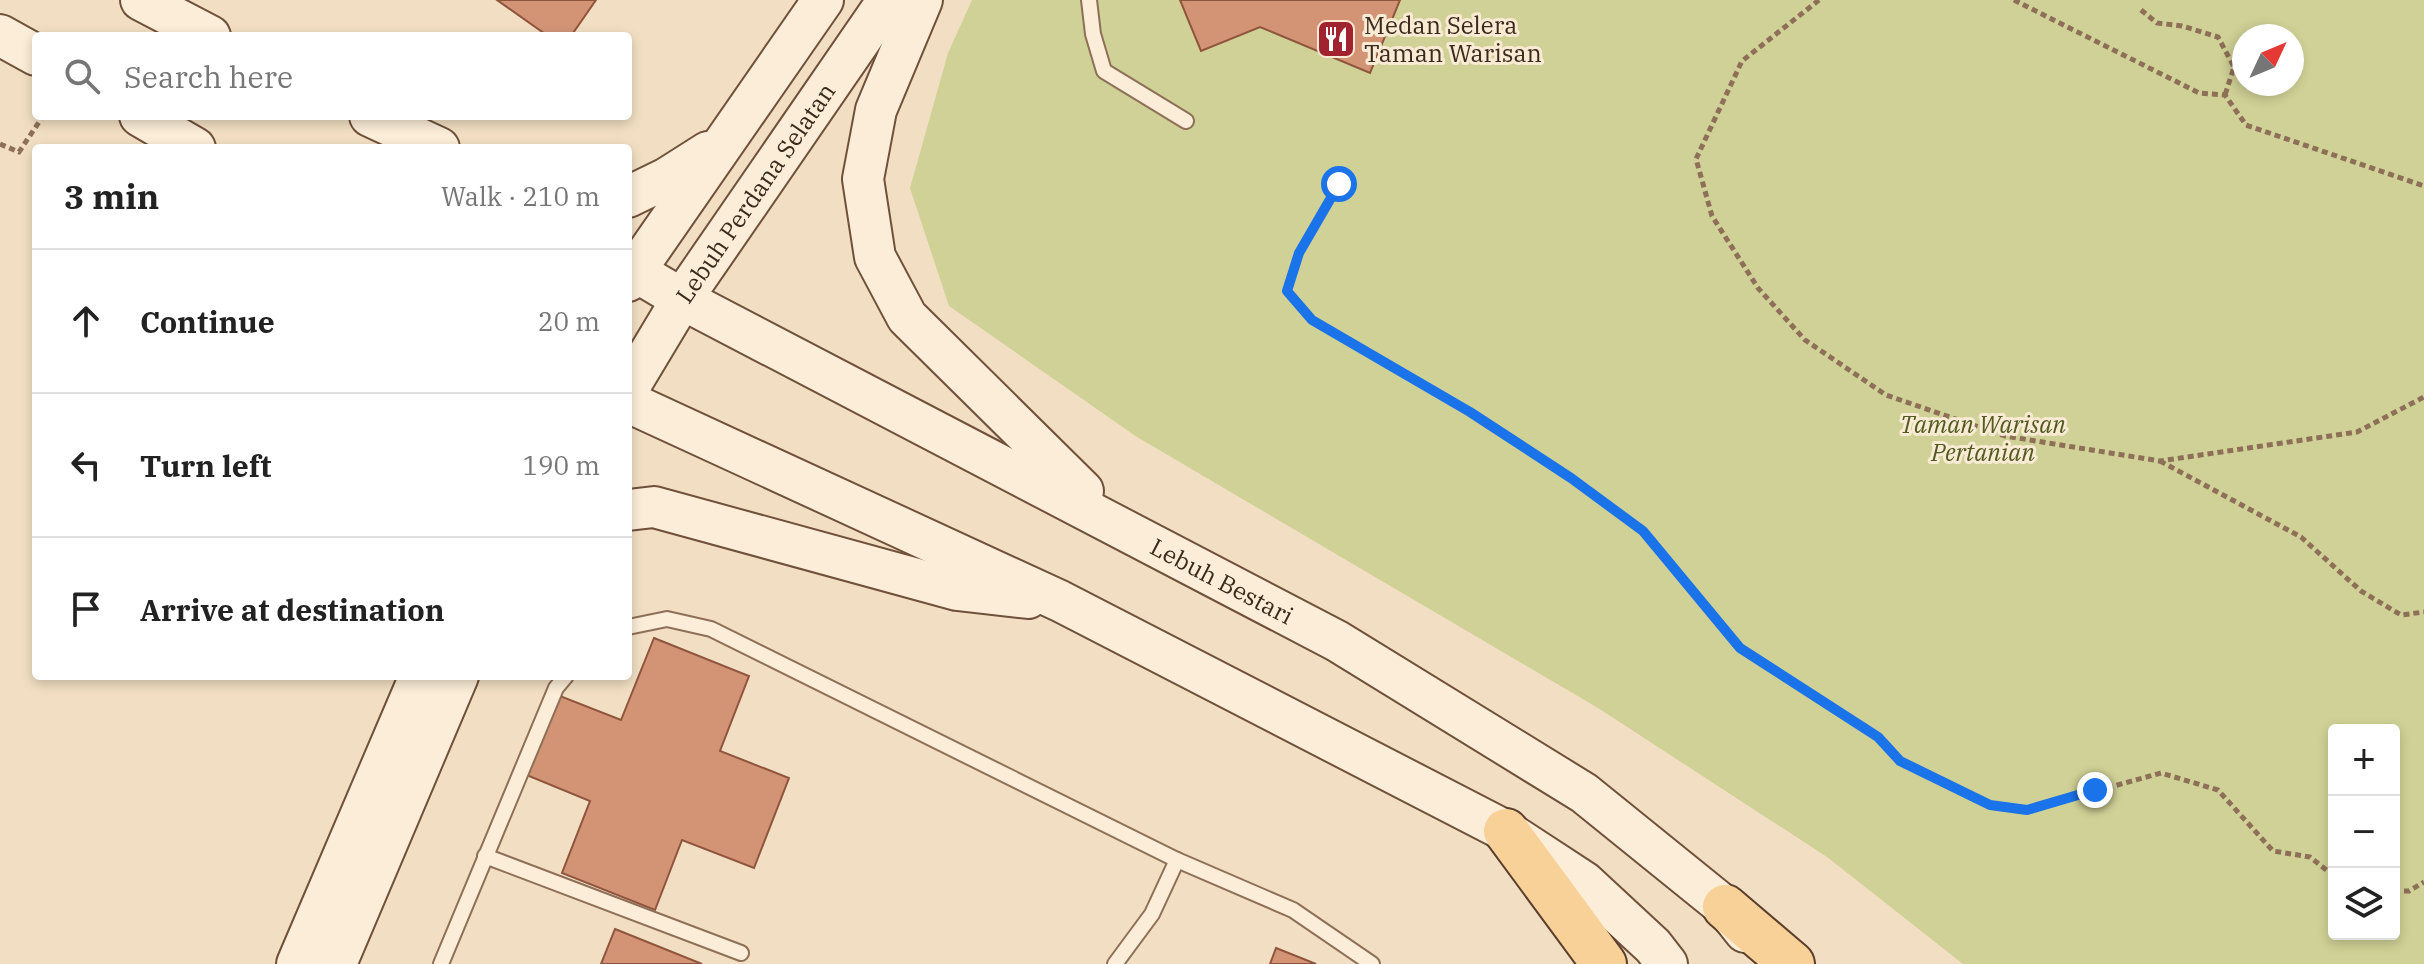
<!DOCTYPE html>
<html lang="en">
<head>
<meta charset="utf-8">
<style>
  :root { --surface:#fff; --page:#f6f6f6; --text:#222; --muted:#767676; --line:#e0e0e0 }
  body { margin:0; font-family:"IBM Plex Serif",serif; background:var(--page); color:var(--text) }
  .controls { position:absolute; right:24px; bottom:24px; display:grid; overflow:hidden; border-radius:8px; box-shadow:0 4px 12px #0003 }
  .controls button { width:72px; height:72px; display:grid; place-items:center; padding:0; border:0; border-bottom:2px solid var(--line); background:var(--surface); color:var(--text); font:40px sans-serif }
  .compass { position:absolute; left:2232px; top:24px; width:72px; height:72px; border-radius:50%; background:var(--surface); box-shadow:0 4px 12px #0003; rotate:46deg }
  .stop { position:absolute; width:24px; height:24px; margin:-18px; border:6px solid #1a73e8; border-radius:50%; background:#fff }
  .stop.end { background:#1a73e8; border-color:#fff; box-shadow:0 2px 8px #0008 }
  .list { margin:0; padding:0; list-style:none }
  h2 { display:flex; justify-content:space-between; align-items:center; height:104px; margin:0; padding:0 32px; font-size:34px }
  h2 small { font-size:26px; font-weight:400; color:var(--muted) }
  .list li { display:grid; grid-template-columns:52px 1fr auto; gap:24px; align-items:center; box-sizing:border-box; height:144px; padding:0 32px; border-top:2px solid var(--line) }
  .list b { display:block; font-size:30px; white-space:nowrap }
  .list em { font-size:26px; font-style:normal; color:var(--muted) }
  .icon { flex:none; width:44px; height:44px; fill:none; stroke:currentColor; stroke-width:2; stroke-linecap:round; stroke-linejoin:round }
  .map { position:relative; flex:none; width:2424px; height:964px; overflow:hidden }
  .search { position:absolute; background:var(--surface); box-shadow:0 4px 12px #0003; left:32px; top:32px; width:600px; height:88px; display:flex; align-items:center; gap:20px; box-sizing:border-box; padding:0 28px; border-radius:8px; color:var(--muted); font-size:30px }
  .panel { position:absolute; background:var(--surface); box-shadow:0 4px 12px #0003; left:32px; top:144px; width:600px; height:536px; border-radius:8px }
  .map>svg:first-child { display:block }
  .green { fill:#d0d196; fill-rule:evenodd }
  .building { fill:#d39476; stroke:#8f553c; stroke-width:2 }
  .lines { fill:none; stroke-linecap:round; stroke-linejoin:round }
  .lane-casing { stroke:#8e6f58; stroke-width:18 }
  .secondary-casing { stroke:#6f503b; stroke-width:44 }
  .primary-casing { stroke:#5b3e2c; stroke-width:48 }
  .path { stroke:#8e6f58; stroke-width:5; stroke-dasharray:6 4; stroke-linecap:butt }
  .lane { stroke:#fbedd7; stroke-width:14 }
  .secondary { stroke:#fbedd7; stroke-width:40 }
  .primary { stroke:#f7d198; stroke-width:44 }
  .route { stroke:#1a73e8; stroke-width:10 }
  .labels { text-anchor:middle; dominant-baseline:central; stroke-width:6; stroke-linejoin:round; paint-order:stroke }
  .poi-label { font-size:24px; fill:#3c291d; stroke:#f8ead3; text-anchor:start }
  .street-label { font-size:24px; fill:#3c291d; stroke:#f8ead3 }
  .park-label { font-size:24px; font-style:italic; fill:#525a22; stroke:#f8ead3 }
</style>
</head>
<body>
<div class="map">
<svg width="2424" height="964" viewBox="0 0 2424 964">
  <rect width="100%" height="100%" fill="#f2dfc3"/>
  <!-- green -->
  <path class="green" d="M972,0H2424V964H1963L1827,857L1598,708L1137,437L949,306L910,188L948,53ZM2244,36H2292V84H2244ZM2334,730H2394V934H2334Z"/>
  <!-- building -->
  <g class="building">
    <path d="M497,0H596L571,36H548Z"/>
    <path d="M1180,0H1400L1370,73L1260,27L1201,51Z"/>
    <path d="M654,638L749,676L720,751L789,778L754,868L682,840L655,910L562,873L590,801L524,774L555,694L621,720Z"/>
    <path d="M615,929L702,964H601Z"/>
    <path d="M1276,948L1316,964H1270Z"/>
  </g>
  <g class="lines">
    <!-- lane casing -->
    <g class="lane-casing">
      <g id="lane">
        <path d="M1089,0L1093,34L1104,71L1186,121"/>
        <path d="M628,627L667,619L711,629L1177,860L1293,910L1372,964"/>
        <path d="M485,856L741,953"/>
        <path d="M441,964L556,688L566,676"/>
        <path d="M1115,964L1152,914L1177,860"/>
      </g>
    </g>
    <!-- secondary casing -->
    <g class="secondary-casing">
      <g id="secondary">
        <path d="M141,0L210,36"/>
        <path d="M922,0L876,110L863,179L875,257L907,317L1083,491"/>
        <path d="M0,35L36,55"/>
        <path d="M140,116L195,148"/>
        <path d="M370,116L439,148"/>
        <path d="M628,197L667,178L708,152"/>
        <path id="s1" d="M628,267L682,299L1337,641L1584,793L1725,907L1745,932"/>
        <path d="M628,281L823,0"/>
        <path id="s2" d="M628,389L682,299L888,0"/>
        <path d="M628,402L1060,601L1506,831L1584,882L1653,946L1667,964"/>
        <path d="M628,510L654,507L957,590L1028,598"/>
        <path d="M297,964L420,676"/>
        <path d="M336,964L458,676"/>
      </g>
    </g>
    <!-- primary casing -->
    <g class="primary-casing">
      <g id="primary">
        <path d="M1506,831L1604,964"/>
        <path d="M1725,907L1792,964"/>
      </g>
    </g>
    <!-- path -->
    <g class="path">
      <path d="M1819,0L1742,61L1696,159L1712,216L1758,288L1805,340L1886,395L2005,436L2160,461L2357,432L2424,397"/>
      <path d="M2014,0L2199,93L2225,95L2246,125L2424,186"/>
      <path d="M2141,10L2157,23L2182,26L2218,37L2234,67L2225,95"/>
      <path d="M0,144L19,152L43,116"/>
      <path d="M1339,184L1299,253L1287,291L1312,320L1470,412L1571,478L1643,531L1740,648L1878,737L1900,761L1990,805L2027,810L2161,773L2218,790L2273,851L2310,857L2334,876"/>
      <path d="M2160,461L2301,537L2361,591L2401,615L2424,612"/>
      <path d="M2394,891H2409L2424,882"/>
    </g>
    <!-- lane -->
    <use href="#lane" class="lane"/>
    <!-- secondary -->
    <use href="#secondary" class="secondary"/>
    <!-- primary -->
    <use href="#primary" class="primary"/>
  </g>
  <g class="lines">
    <!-- route -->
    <path class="route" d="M1339,184L1299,253L1287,291L1312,320L1470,412L1571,478L1643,531L1740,648L1878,737L1900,761L1990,805L2027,810L2095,790"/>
  </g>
  <!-- icons -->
  <defs>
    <g id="restaurant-square" transform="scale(2)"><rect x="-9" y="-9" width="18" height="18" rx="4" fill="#a22330" stroke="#f8ead3"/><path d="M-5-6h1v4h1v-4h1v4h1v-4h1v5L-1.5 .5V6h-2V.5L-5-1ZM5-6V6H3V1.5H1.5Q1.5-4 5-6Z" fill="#fff"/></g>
  </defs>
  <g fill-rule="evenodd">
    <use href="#restaurant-square" x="1336" y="39"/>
  </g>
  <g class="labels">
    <!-- poi labels -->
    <g class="poi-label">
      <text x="1364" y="25">Medan Selera<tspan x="1364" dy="28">Taman Warisan</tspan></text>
    </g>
    <!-- street labels -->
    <g class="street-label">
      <text stroke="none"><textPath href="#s2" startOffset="234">Lebuh Perdana Selatan</textPath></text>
      <text stroke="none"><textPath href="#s1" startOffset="672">Lebuh Bestari</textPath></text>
    </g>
    <!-- park labels -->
    <g class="park-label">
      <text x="1983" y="424">Taman Warisan<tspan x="1983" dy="28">Pertanian</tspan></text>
    </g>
  </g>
</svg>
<div class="controls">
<button>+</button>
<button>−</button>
<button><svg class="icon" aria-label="layers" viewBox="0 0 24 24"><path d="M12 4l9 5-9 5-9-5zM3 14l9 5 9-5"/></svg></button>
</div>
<svg class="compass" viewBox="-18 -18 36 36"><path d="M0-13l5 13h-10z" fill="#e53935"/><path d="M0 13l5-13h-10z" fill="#767676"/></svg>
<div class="stop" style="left:1339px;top:184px"></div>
<div class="stop end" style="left:2095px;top:790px"></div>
<div class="search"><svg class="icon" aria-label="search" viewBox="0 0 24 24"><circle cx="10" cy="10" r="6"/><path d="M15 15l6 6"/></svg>Search here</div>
<section class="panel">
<h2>3 min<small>Walk · 210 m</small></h2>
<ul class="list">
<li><svg class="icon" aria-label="ahead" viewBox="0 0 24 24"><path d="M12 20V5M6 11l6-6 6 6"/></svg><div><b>Continue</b></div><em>20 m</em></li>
<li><svg class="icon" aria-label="left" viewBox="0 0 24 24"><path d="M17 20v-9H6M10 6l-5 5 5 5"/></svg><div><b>Turn left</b></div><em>190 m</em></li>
<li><svg class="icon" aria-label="arrive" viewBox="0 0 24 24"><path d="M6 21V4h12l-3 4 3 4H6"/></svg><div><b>Arrive at destination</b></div></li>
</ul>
</section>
</div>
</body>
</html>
